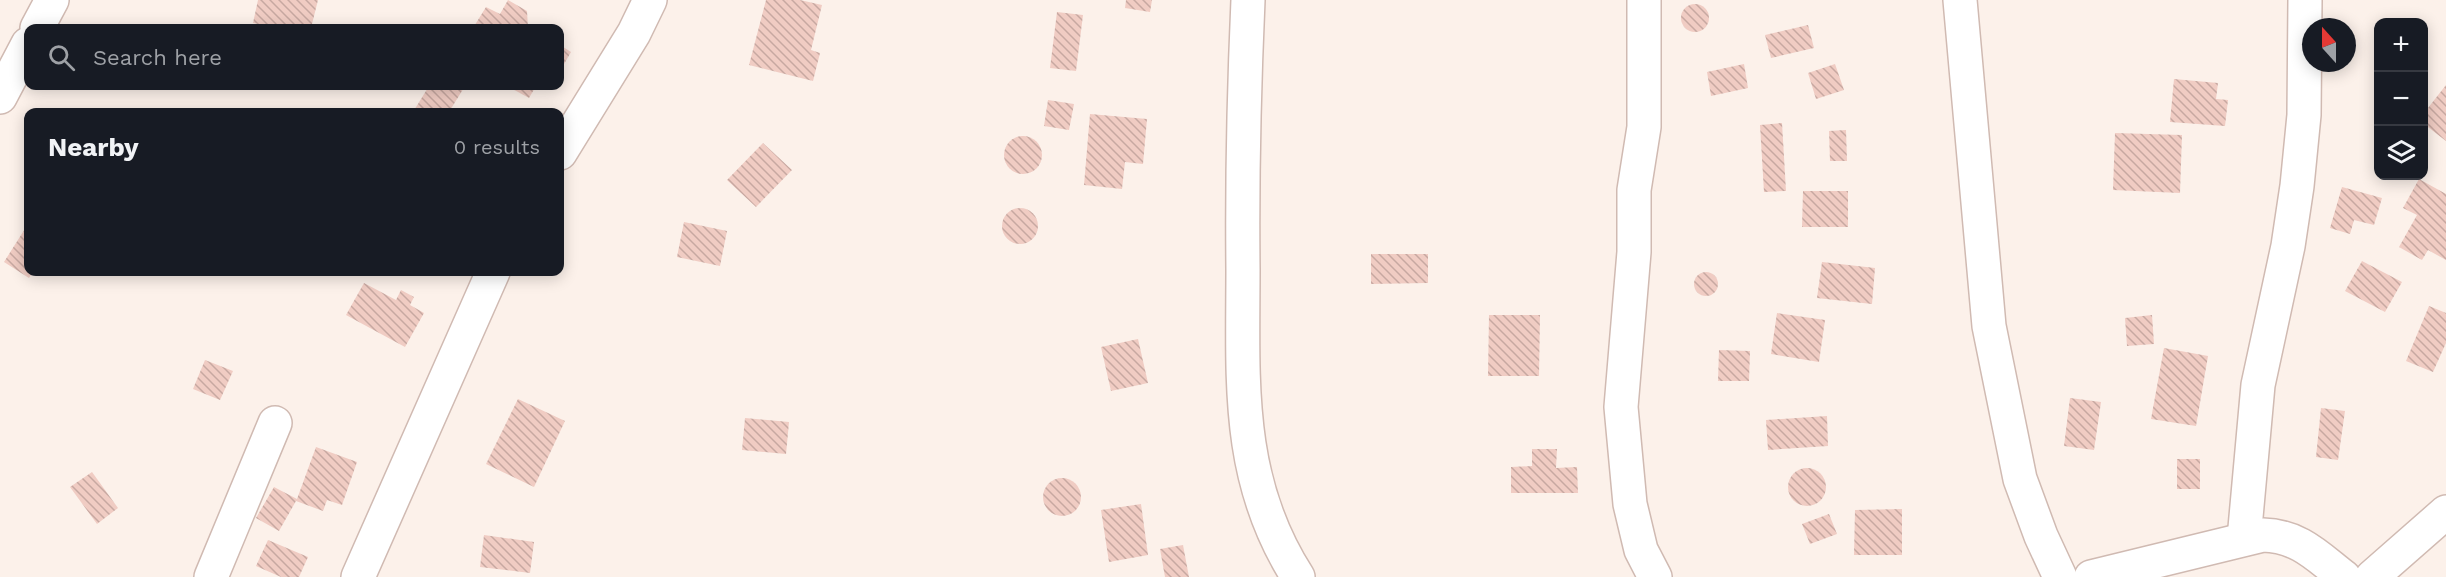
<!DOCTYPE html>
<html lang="en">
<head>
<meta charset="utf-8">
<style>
  :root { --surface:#171b24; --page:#20242c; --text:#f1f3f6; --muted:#9ea1a6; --line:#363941 }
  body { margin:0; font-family:"Work Sans",sans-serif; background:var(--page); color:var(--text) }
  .controls { position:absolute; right:18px; top:18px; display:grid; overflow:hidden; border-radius:12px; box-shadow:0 3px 15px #0003 }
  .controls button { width:54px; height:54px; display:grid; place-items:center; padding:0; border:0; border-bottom:2px solid var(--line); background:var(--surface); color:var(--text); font:30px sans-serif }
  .compass { position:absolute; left:2302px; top:18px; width:54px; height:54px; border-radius:50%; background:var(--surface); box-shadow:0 3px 15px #0003; rotate:339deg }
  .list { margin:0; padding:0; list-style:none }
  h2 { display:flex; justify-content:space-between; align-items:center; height:78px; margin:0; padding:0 24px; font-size:26px }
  h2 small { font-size:20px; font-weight:400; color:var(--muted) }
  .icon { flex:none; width:33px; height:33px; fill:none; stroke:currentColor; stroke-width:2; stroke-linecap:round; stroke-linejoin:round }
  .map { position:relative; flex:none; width:2446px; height:577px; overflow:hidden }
  .search { position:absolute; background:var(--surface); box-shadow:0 3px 15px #0003; left:24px; top:24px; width:540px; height:66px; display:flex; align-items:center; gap:15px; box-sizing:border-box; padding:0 21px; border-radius:12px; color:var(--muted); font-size:22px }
  .panel { position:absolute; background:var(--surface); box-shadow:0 3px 15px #0003; left:24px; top:108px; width:540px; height:168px; border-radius:12px }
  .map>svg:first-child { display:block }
  .building { fill:url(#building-back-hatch) }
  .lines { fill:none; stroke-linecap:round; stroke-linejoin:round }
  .minor-casing { stroke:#d0bab2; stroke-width:36 }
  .tertiary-casing { stroke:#d0bab2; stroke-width:36 }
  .minor { stroke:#fff; stroke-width:33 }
  .tertiary { stroke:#fff; stroke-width:33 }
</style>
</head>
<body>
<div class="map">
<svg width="2446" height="577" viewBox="0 0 2446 577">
  <defs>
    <pattern id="building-back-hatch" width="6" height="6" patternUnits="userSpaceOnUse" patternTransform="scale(1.5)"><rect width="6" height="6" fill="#f0ccc3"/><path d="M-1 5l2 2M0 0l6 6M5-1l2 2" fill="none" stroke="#c7a8a1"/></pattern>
  </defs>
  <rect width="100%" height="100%" fill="#fcf1ea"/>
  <!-- building -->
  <g class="building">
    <path d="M258,0H318L311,28H278L253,23Z"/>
    <path d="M508,0L527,11L528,28H473L486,7L500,14Z"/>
    <path d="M766,0H800L822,5L811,50L820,53L813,81L749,65Z"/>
    <path d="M1126,0H1152L1150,12L1125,8Z"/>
    <circle cx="1695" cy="18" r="14"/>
    <path d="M1057,12L1083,15L1076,71L1050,68Z"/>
    <path d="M1808,25L1814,48L1771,58L1765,35Z"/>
    <path d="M560,45L571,52L560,71Z"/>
    <path d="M1744,64L1748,88L1711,96L1707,72Z"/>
    <path d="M1835,64L1844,90L1816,99L1808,73Z"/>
    <path d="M2174,79L2218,83L2216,99L2228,100L2225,126L2170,122Z"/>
    <path d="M2446,85V141L2424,124V113Z"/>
    <path d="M429,86H465L449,112H413Z"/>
    <path d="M507,86H536L529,98Z"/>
    <path d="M1048,100L1074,104L1069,130L1044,126Z"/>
    <path d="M1090,114L1147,119L1143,164L1125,162L1122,189L1084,185Z"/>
    <path d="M1782,123L1786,191L1764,192L1760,125Z"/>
    <path d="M1846,130L1847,161H1830L1829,131Z"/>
    <path d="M2115,133L2182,135L2180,193L2113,190Z"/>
    <circle cx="1023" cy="155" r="19"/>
    <path d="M763,143L792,170L756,207L727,180Z"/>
    <path d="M2419,179L2446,194V260L2428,250L2422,260L2399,247L2417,215L2403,208Z"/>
    <path d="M2342,187L2382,198L2374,225L2354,220L2350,234L2330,228Z"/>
    <path d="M1803,191H1848V227H1802Z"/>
    <circle cx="1020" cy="226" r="18"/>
    <path d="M684,222L727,231L720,266L677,257Z"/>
    <path d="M28,224V272H33L29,278L4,262Z"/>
    <path d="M1371,254H1428V283L1371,284Z"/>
    <path d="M2362,261L2402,282L2385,312L2345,291Z"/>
    <path d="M1822,262L1875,268L1872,304L1817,298Z"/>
    <circle cx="1706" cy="284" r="12"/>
    <path d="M364,283L396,300L401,290L414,297L410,305L424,313L405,347L346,315Z"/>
    <path d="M2429,306L2446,313V343L2433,372L2406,361Z"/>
    <path d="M1777,313L1825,320L1819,362L1771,354Z"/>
    <path d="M1489,315H1540L1539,376H1488Z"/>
    <path d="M2152,315L2154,344L2127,346L2125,318Z"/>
    <path d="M1138,339L1148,383L1111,391L1101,347Z"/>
    <path d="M2164,348L2208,356L2196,426L2151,419Z"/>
    <path d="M1719,350L1750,351L1749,381H1718Z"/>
    <path d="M205,360L233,371L220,400L193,389Z"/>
    <path d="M2070,398L2101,402L2094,450L2064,446Z"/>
    <path d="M518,399L565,421L534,487L486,464Z"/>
    <path d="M2321,408L2345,411L2338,460L2316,457Z"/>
    <path d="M1827,416L1828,446L1768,450L1766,420Z"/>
    <path d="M745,418L789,422L786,454L742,450Z"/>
    <path d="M316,447L357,462L342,505L327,500L323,511L296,501L279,531L256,518L274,487L297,499Z"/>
    <path d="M1532,449H1557L1556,468L1577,467L1578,493H1511V467L1532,466Z"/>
    <rect x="2177" y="459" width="23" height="30"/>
    <circle cx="1807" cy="487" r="19"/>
    <path d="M92,472L118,508L97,524L70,487Z"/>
    <circle cx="1062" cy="497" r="19"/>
    <path d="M1141,504L1148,555L1109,562L1101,510Z"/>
    <path d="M1902,509V555H1854L1855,510Z"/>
    <path d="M1829,514L1837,534L1810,544L1802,524Z"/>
    <path d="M484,535L534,542L530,573L480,567Z"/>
    <path d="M268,540L308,557L299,577H281L256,566Z"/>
    <path d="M1183,545L1189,577H1165L1160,549Z"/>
  </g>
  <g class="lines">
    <!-- minor casing -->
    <g class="minor-casing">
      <g id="minor">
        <path d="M1248,0C1244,90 1242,179 1243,269C1243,380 1235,479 1298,577"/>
        <path d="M1644,0V127L1634,190V252L1621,407L1630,504L1641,550L1655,577"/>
        <path d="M1960,0L1989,326L2020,479L2041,536L2060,577"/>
        <path d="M37,28L52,0"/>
        <path d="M0,97L28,44"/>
        <path d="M560,153L634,33L650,0"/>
        <path d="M2244,539L2258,385L2288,246L2297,186L2304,115L2305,0"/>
        <path d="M211,577L275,423"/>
        <path d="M358,577L493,272"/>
        <path d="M2091,577L2263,535C2299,536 2317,556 2344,577"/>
      </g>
    </g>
    <!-- tertiary casing -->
    <g class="tertiary-casing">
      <path id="tertiary" d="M2372,577L2446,512"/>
    </g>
    <!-- minor -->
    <use href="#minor" class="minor"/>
    <!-- tertiary -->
    <use href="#tertiary" class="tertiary"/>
  </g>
</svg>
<div class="controls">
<button>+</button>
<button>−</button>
<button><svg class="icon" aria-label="layers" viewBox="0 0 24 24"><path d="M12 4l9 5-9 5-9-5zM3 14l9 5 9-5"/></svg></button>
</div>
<svg class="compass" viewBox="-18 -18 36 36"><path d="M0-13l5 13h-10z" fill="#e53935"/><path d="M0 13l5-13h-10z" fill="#9ea1a6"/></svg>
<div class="search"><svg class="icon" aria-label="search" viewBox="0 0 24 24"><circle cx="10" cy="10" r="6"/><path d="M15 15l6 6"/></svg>Search here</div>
<section class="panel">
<h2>Nearby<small>0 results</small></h2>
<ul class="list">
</ul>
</section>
</div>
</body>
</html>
